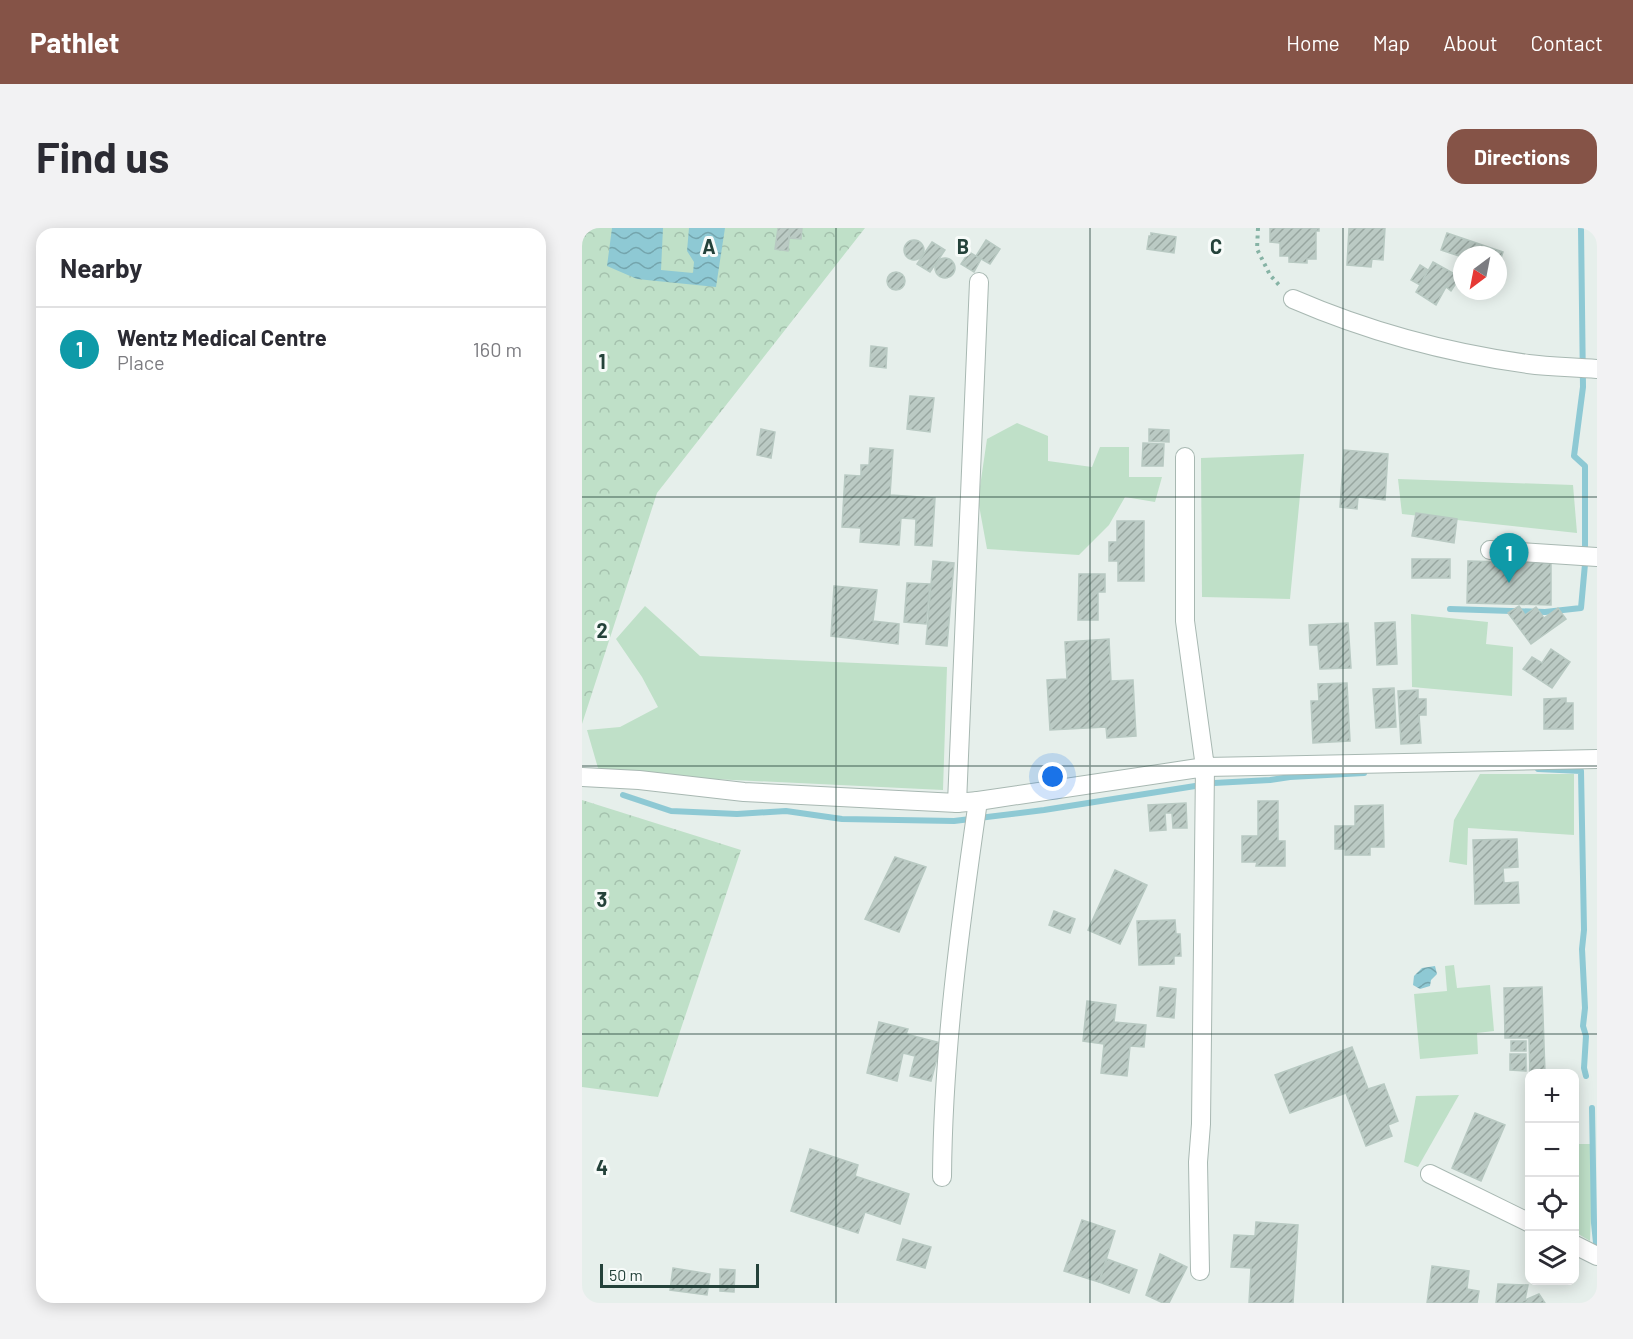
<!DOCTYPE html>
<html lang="en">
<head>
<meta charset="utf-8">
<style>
  :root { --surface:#fff; --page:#f2f2f3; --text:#2b2b33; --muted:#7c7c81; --line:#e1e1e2; --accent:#855347 }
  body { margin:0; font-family:Barlow,sans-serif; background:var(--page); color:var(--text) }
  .controls { position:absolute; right:18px; bottom:18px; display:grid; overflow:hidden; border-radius:12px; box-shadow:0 3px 15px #0003 }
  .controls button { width:54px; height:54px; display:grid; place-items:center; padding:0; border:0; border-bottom:2px solid var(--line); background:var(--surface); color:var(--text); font:30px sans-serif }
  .compass { position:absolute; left:871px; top:18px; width:54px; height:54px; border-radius:50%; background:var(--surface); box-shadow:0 3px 15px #0003; rotate:212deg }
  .scale { position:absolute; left:18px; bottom:15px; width:159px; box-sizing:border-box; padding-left:6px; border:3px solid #24423a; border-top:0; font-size:16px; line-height:21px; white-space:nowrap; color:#24423a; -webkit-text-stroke:4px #f7fbf9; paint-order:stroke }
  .you { position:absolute; left:471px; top:549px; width:21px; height:21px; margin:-15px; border:4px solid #fff; border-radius:50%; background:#1a73e8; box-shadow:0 0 0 9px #1a73e833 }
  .badge { display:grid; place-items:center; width:39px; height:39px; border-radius:50%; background:var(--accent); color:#fff; font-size:20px; font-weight:700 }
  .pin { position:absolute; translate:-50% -50px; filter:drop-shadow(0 2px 3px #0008) }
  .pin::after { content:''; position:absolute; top:32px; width:21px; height:18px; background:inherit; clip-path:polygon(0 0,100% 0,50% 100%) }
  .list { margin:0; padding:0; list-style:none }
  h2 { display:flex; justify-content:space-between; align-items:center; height:78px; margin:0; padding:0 24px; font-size:26px }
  h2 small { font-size:20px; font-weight:400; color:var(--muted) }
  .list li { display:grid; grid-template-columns:39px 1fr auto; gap:18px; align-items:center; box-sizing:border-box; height:84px; padding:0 24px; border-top:2px solid var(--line) }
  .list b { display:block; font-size:22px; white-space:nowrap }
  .list p { margin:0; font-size:20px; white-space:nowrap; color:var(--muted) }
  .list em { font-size:20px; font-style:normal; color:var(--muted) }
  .icon { flex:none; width:33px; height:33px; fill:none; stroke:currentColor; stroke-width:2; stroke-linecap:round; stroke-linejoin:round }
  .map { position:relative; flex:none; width:1015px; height:1075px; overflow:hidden; border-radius:18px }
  header { display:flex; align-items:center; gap:36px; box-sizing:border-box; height:84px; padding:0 30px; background:var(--accent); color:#fff }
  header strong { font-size:28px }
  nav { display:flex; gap:33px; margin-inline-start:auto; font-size:21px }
  .intro { display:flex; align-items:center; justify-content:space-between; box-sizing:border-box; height:144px; padding:0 36px }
  h1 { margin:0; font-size:42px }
  .button { padding:15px 27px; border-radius:18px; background:var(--accent); color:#fff; font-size:21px; font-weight:700 }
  main { display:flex; gap:36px; padding:0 36px }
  aside { flex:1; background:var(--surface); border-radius:18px; box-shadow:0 3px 15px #0003 }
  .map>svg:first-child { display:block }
  .grass { fill:#bfe0c8 }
  .park { fill:url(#park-crowns) }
  .water { fill:url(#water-waves) }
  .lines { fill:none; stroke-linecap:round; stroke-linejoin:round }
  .stream { stroke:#8ec9d4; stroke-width:6 }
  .building { fill:url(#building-hatch); stroke:#b8c9c2; stroke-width:1.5 }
  .minor-casing { stroke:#a8b8b2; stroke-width:20 }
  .path { stroke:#86b3a5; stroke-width:4; stroke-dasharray:3 4.5; stroke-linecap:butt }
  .minor { stroke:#fff; stroke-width:18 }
  .grid { fill:none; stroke:#24423a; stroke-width:1.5; stroke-opacity:0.55 }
  .grid-label { font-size:20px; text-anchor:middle; font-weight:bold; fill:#24423a; stroke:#f7fbf9; stroke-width:6; stroke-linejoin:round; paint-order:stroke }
</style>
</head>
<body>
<header>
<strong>Pathlet</strong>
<nav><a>Home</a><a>Map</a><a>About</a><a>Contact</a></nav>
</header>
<div class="intro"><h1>Find us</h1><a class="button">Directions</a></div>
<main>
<aside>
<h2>Nearby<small></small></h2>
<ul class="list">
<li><span class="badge" style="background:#0f9aa8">1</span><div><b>Wentz Medical Centre</b><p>Place</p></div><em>160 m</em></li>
</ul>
</aside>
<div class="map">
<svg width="1015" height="1075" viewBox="0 0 1015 1075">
  <defs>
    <pattern id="park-crowns" width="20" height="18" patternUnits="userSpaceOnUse" patternTransform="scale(1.5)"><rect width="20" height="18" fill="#bfe0c8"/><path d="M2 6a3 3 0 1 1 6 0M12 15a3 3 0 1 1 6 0" fill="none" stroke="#a4c1ad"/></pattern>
    <pattern id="water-waves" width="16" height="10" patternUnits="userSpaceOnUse" patternTransform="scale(1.5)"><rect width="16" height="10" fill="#8ec9d4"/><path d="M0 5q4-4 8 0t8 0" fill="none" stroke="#74a5ad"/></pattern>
    <pattern id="building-hatch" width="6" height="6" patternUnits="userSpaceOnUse" patternTransform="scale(1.5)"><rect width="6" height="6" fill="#bbcac4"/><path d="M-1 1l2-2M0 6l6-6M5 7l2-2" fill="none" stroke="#98a6a0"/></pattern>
  </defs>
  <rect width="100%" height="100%" fill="#e6efeb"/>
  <!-- grass -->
  <g class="grass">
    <path d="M435,195L466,208V233L510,239L518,219H547V249H580L573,274L543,269L527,297L497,327L405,321L396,272L405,211Z"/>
    <path d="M722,226L708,371L620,369L619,230Z"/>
    <path d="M816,251L991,257L995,305L820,286Z"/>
    <path d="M63,378L118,428L365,439L361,562L89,549L16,540L5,502L38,499L76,479L60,449L34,411Z"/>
    <path d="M829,386L906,394L904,416L931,419L930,468L830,459Z"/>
    <path d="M898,546H992V607L886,600L885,637L867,634L872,592Z"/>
    <path d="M872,737L875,760L908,757L912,803L895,805L896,826L838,831L832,766L865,763L863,738Z"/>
    <path d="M877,867L836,939L822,934L834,868Z"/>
    <path d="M997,916H1012L1008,1013L993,1004V926Z"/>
  </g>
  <!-- park -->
  <g class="park">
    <path d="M0,0H283L75,265L0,496Z"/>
    <path d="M0,572L159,622L76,869L0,859Z"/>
  </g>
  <!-- water -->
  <g class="water">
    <path d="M30,0H81L79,42L111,45L112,34L105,23L107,0H143L134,59L55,51L25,38Z"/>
    <path d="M853,738L855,746L849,752L848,758L838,761L831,757L832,748L840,740Z"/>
  </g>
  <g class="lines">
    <!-- stream -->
    <g class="stream">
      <path d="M868,381L963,384L999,380L1003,336V238L992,228L1001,159L999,0"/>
      <path d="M956,541L999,543L1002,702L1000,721L1003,780L1001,798L1004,808L1002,840L1004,848"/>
      <path d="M41,567L89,583L155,586L204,583L260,591L372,593L462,582L632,555L688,552L708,549L782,545"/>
      <path d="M1010,880L1012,995L1015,1025"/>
    </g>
  </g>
  <!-- building -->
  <g class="building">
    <path d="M196,0H208L206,23L193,21Z"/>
    <path d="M209,0H220L219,11L207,10Z"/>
    <path d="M688,0H737V3H734V31H725V35L707,34V28H698V15L688,14Z"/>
    <path d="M767,0H803L801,32L790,31L789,39L765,37Z"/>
    <path d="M569,5L594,9L592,25L565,21L567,8H569Z"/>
    <path d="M865,5L921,24L916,39V27H880V29L859,22Z"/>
    <path d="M404,12L418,21L408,36L394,28Z"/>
    <circle cx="332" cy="22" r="10"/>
    <path d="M350,14L363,22L348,44L335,36Z"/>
    <path d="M387,24L399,31L392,44L379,36Z"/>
    <circle cx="363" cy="40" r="10"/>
    <path d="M851,34L878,49L869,63L864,59L854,77L834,64Z"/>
    <path d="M838,37L846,42L838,57L829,52Z"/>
    <circle cx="314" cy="53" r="9"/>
    <path d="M289,118L305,120L304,140L288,138Z"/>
    <path d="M328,168L352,170L348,204L325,201Z"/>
    <path d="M179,201L193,204L189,230L175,227Z"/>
    <path d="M567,201L587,202V214L567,213Z"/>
    <path d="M561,215L582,216L581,238H560Z"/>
    <path d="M288,220L311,222L308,267L353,270L350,318L333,317L334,291L319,290L317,317L278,314L279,300L260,299L263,247L279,248V237H287Z"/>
    <path d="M762,222L806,226L803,272L776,269L775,281L758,279Z"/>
    <path d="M834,285L875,291L872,315L830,308Z"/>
    <path d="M535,293H562V353H536V333H527V314H535Z"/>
    <rect x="830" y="331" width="38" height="19"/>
    <path d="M351,333L372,335L365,418L344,416Z"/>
    <path d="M886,333L969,335V377L885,375Z"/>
    <path d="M497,346H523V364H516V392H496Z"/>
    <path d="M325,355L348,356L344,396L322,394Z"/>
    <path d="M252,358L295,362L291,393L317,396L316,416L249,408Z"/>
    <path d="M937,378L943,387L954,379L962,390L976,380L984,391L949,416L926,385Z"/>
    <path d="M813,394L815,436L795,437L793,395Z"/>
    <path d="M766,395L769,440L738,441L736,417H728L727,397Z"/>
    <path d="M527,411L529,453L551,452L554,508L525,510L524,499L468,502L465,452L485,451L483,414Z"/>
    <path d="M969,421L988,434L970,460L941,441L950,429L960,435Z"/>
    <path d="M765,455L768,513L731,515L729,473H737L736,456Z"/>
    <path d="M812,460L814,499L794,500L791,461Z"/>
    <path d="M836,462V471H844V487H837L839,515L819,516L816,463Z"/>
    <path d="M984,470V475H991V501H962V471Z"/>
    <path d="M676,573H696V613H703V638H674L675,634H660V608H676Z"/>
    <path d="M604,575L605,600H591L590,585H583L584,602L568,603L566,577Z"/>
    <path d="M801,577L802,619H788V627H763V621H753V598H773V578Z"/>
    <path d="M935,611L936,639L921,640L922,655L936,654L937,675L893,676L891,612Z"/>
    <path d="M313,629L344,639L317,704L283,691Z"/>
    <path d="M533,642L565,657L538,716L506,702Z"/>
    <path d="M472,683L493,691L488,705L467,697Z"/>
    <path d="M593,692L594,706H598L599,728H592V736L557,737L555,693Z"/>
    <path d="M578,759L594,761L592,790L575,788Z"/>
    <path d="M960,759L963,845L948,846L947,810H923L922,760Z"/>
    <path d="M505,773L534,777L532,794L564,797L562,819L548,818L545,848L519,845L522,816L501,813Z"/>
    <path d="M297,794L326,801L324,806L359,815L349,853L328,848L333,828L321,825L315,853L285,845Z"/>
    <rect x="929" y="813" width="15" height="10"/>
    <path d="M770,819L786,861L802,856L816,893L806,897L810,908L784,918L764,865L708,885L693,847Z"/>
    <path d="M928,826H944V843L928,842Z"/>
    <path d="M893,885L923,897L899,953L870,940Z"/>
    <path d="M228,921L276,937L273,948L327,966L318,996L283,984L276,1005L209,983Z"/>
    <path d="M500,992L533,1003L517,1054L482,1043Z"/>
    <path d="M674,994L716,997L711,1075H667L669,1040L649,1039L652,1007L673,1008Z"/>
    <path d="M321,1011L349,1019L343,1040L315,1032Z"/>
    <path d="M578,1026L605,1039L587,1075H581L564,1067Z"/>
    <path d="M525,1031L555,1042L547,1065L517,1054Z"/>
    <path d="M850,1038L887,1043L885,1061L897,1063L895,1075H845Z"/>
    <path d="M91,1040L128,1046L125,1067L88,1062Z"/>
    <path d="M138,1041L153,1042L152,1064L138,1063Z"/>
    <path d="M916,1056L946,1057L943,1072L957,1066L963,1075H914Z"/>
  </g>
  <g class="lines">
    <!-- minor casing -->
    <g class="minor-casing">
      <g id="minor">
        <path d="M711,71C785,103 866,125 946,136C969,139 992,139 1015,141"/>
        <path d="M603,229V393L623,539L1015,531"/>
        <path d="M908,322L1015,329"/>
        <path d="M0,549L57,552L162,564L375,575"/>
        <path d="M396,573L375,575L397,54"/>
        <path d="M848,946L948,995"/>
        <path d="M360,949C361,823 378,697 396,573L623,539L619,896L616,934L618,1043"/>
        <path d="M993,1017L1015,1028"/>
      </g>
    </g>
    <!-- path -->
    <path class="path" d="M676,0L675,21L688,47L698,58"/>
    <!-- minor -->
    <use href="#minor" class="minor"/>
  </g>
  <!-- grid -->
  <path class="grid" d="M254,0V1075M508,0V1075M761,0V1075M0,269H1015M0,538H1015M0,806H1015"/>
  <g class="grid-label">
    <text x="127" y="26">A</text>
    <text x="381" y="26">B</text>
    <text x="634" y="26">C</text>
    <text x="20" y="141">1</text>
    <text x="20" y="410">2</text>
    <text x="20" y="679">3</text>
    <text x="20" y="947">4</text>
  </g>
</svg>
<div class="controls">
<button>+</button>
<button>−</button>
<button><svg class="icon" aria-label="locate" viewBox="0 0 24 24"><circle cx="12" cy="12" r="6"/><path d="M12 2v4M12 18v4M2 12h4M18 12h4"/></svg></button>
<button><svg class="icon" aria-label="layers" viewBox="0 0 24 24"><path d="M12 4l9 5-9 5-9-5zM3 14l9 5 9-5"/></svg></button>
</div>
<svg class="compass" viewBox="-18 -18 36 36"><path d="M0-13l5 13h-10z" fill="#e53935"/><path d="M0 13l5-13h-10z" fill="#7c7c81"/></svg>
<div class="scale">50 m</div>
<div class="you"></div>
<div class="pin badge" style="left:927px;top:355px;background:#0f9aa8">1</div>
</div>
</main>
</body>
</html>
